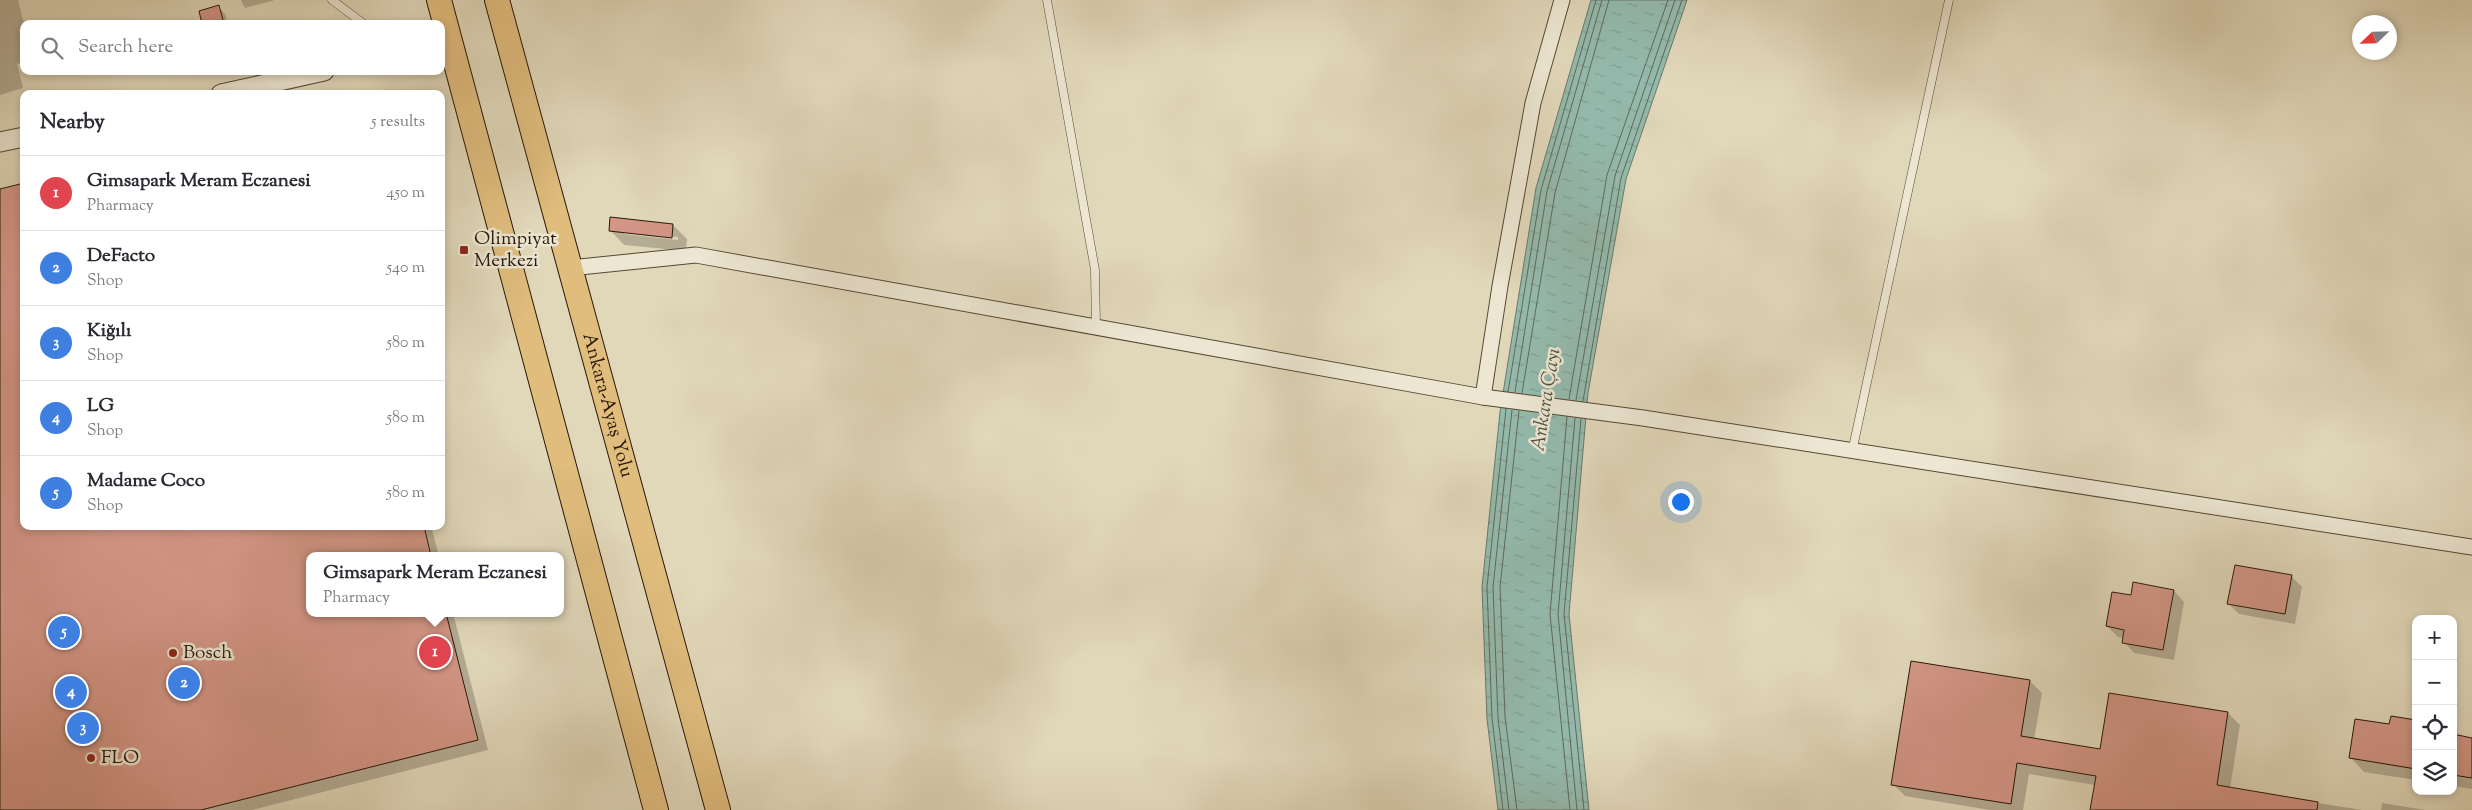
<!DOCTYPE html>
<html lang="en">
<head>
<meta charset="utf-8">
<style>
  :root { --surface:#fff; --page:#f2f2f3; --text:#2b2b33; --muted:#7c7c81; --line:#e1e1e2; --accent:#8f2418 }
  body { margin:0; font-family:"Sorts Mill Goudy",serif; background:var(--page); color:var(--text) }
  .controls { position:absolute; right:15px; bottom:15px; display:grid; overflow:hidden; border-radius:10px; box-shadow:0 2px 8px #0003 }
  .controls button { width:45px; height:45px; display:grid; place-items:center; padding:0; border:0; border-bottom:1px solid var(--line); background:var(--surface); color:var(--text); font:25px sans-serif }
  .compass { position:absolute; left:2352px; top:15px; width:45px; height:45px; border-radius:50%; background:var(--surface); box-shadow:0 2px 8px #0003; rotate:247deg }
  .you { position:absolute; left:1680px; top:501px; width:18px; height:18px; margin:-12px; border:4px solid #fff; border-radius:50%; background:#1a73e8; box-shadow:0 0 0 8px #1a73e833 }
  .badge { display:grid; place-items:center; width:32px; height:32px; border-radius:50%; background:var(--accent); color:#fff; font-size:16px; font-weight:700 }
  .pin { position:absolute; translate:-50% -50%; border:2px solid #fff; box-shadow:0 1px 5px #0006 }
  .popup { position:absolute; left:306px; top:552px; width:258px; height:65px; box-sizing:border-box; display:grid; place-content:center; border-radius:10px; background:var(--surface); filter:drop-shadow(0 1px 4px #0005); font-size:16px; white-space:nowrap; color:var(--muted) }
  .popup b { font-size:19px; color:var(--text) }
  .popup::after { content:''; position:absolute; left:50%; top:100%; margin-left:-10px; border:10px solid transparent; border-top-color:var(--surface) }
  .list { margin:0; padding:0; list-style:none }
  h2 { display:flex; justify-content:space-between; align-items:center; height:65px; margin:0; padding:0 20px; font-size:21px }
  h2 small { font-size:16px; font-weight:400; color:var(--muted) }
  .list li { display:grid; grid-template-columns:32px 1fr auto; gap:15px; align-items:center; box-sizing:border-box; height:75px; padding:0 20px; border-top:1px solid var(--line) }
  .list b { display:block; font-size:19px; white-space:nowrap }
  .list p { margin:0; font-size:16px; white-space:nowrap; color:var(--muted) }
  .list em { font-size:16px; font-style:normal; color:var(--muted) }
  .icon { flex:none; width:28px; height:28px; fill:none; stroke:currentColor; stroke-width:2; stroke-linecap:round; stroke-linejoin:round }
  .map { position:relative; flex:none; width:2472px; height:810px; overflow:hidden }
  .search { position:absolute; background:var(--surface); box-shadow:0 2px 8px #0003; left:20px; top:20px; width:425px; height:55px; display:flex; align-items:center; gap:12px; box-sizing:border-box; padding:0 18px; border-radius:10px; color:var(--muted); font-size:19px }
  .panel { position:absolute; background:var(--surface); box-shadow:0 2px 8px #0003; left:20px; top:90px; width:425px; height:440px; border-radius:10px }
  .map>svg:first-child { display:block }
  .water { fill:url(#water-ripples); stroke:#69796b }
  .shadow { fill:#0003; fill-rule:evenodd }
  .lines { fill:none; stroke-linecap:round; stroke-linejoin:round }
  .shore { stroke:#5e695a; stroke-width:1 }
  .building { fill:#d39686; stroke:#281808 }
  .service-casing { stroke:#564834; stroke-width:9 }
  .minor-casing { stroke:#564834; stroke-width:17 }
  .tertiary-casing { stroke:#564834; stroke-width:21 }
  .trunk-casing { stroke:#281808; stroke-width:26 }
  .service { stroke:#ece6d2; stroke-width:8 }
  .minor { stroke:#ece6d2; stroke-width:15 }
  .tertiary { stroke:#ece6d2; stroke-width:19 }
  .trunk { stroke:#e0bc7d; stroke-width:24 }
  .poi-dot { fill:#8f2418; stroke:#ece6d2; stroke-width:2 }
  .labels { text-anchor:middle; dominant-baseline:central; stroke-width:5; stroke-linejoin:round; paint-order:stroke }
  .poi-label { font-size:19px; fill:#281808; stroke:#ece6d2; text-anchor:start }
  .street-label { font-size:19px; fill:#281808; stroke:#ece6d2 }
  .water-label { font-size:20px; font-style:italic; fill:#4e5142; stroke:#ece6d2 }
</style>
</head>
<body>
<div class="map">
<svg width="2472" height="810" viewBox="0 0 2472 810">
  <defs>
    <pattern id="water-ripples" width="26" height="14" patternUnits="userSpaceOnUse" patternTransform="scale(1.25)"><rect width="26" height="14" fill="#94baad"/><path d="M2 4q2-2 4 0t4 0M15 11q2-2 4 0t4 0" fill="none" stroke="#809f93"/></pattern>
  </defs>
  <rect width="100%" height="100%" fill="#e1d8ba"/>
  <filter id="stains"><feTurbulence type="fractalNoise" baseFrequency=".004" numOctaves="4"/><feColorMatrix values="0 0 0 0 .2 0 0 0 0 .09 0 0 0 0 .02 0 0 0 .5 -.17"/></filter>
  <radialGradient id="worn" r=".72"><stop offset=".6" stop-color="#630" stop-opacity="0"/><stop offset="1" stop-color="#630" stop-opacity=".3"/></radialGradient>
  <!-- water -->
  <path class="water" d="M1591,0H1687L1626,179L1588,393L1569,614L1589,810H1498L1487,719L1482,587L1500,412L1536,188Z"/>
  <!-- shadow -->
  <g class="shadow">
    <path d="M0,0H18L24,24V29L19,30L24,46V50L20,51L23,62L17,64L23,88L0,95Z"/>
    <path d="M241,0H275L245,8Z"/>
    <path d="M218,7L225,14L228,24H203Z"/>
    <path d="M0,190L24,526H431L439,556H310V613H453L488,750L252,810H0Z"/>
    <path d="M673,225L687,239L686,251L624,245L610,230ZM624,231L678,237V240L624,234Z"/>
    <path d="M2291,576L2302,587L2295,624L2239,614L2229,604Z"/>
    <path d="M2174,591L2184,602L2174,660L2134,653L2124,642V638L2118,637L2107,626L2132,597Z"/>
    <path d="M2030,681L2042,693L2034,740L2101,751L2110,694L2228,713L2240,725L2230,789L2362,810H2092L2095,785L2029,774L2023,810H1990L1905,796L1893,784Z"/>
    <path d="M2416,721V780L2364,772L2350,757Z"/>
    <path d="M2453,736L2472,739V789L2453,786Z"/>
    <path d="M2382,803L2425,810H2381Z"/>
  </g>
  <g class="lines">
    <!-- shore -->
    <g class="shore">
      <path d="M1508,392L1541,190L1596,0"/>
      <path d="M1515,392L1547,191L1602,0"/>
      <path d="M1522,393L1555,193L1609,0"/>
      <path d="M1569,399L1607,175L1668,0"/>
      <path d="M1576,400L1615,176L1675,0"/>
      <path d="M1583,401L1621,178L1682,0"/>
      <path d="M1567,417L1550,614L1570,810"/>
      <path d="M1575,418L1558,614L1577,810"/>
      <path d="M1581,419L1564,614L1584,810"/>
      <path d="M1503,810L1492,718L1487,587L1506,409"/>
      <path d="M1509,810L1498,718L1493,587L1512,410"/>
      <path d="M1517,810L1505,717L1500,587L1519,411"/>
    </g>
  </g>
  <!-- building -->
  <g class="building">
    <path d="M219,5L224,24H202L199,11Z"/>
    <path d="M24,183V526H424L431,556H310V613H446L478,740L201,810H0V189Z"/>
    <path d="M610,217L673,224L672,238L609,231Z"/>
    <path d="M2235,565L2292,575L2285,614L2227,604Z"/>
    <path d="M2133,582L2174,590L2163,650L2122,643L2124,630L2106,626L2112,592L2131,595Z"/>
    <path d="M1911,661L2030,680L2021,736L2100,749L2109,693L2228,712L2217,785L2318,802L2317,810H2090L2096,776L2017,763L2011,804L1891,785Z"/>
    <path d="M2391,716L2416,720V769L2349,758L2355,719L2389,724Z"/>
    <path d="M2453,734L2472,738V778L2453,775Z"/>
  </g>
  <g class="lines">
    <!-- service casing -->
    <g class="service-casing">
      <g id="service">
        <path d="M332,0L364,24"/>
        <path d="M1047,0L1095,270L1096,327"/>
        <path d="M1852,452L1949,0"/>
      </g>
    </g>
    <!-- minor casing -->
    <g class="minor-casing">
      <g id="minor">
        <path d="M570,268L696,255L1483,397L1643,418L2472,547"/>
        <path d="M1483,397L1500,286L1533,103L1562,0"/>
      </g>
    </g>
    <!-- tertiary casing -->
    <g class="tertiary-casing">
      <g id="tertiary">
        <path d="M221,94L324,71"/>
        <path d="M0,142L24,137"/>
      </g>
    </g>
    <!-- trunk casing -->
    <g class="trunk-casing">
      <g id="trunk">
        <path d="M439,0L656,810"/>
        <path id="s1" d="M497,0L718,810"/>
      </g>
    </g>
    <!-- service -->
    <use href="#service" class="service"/>
    <!-- minor -->
    <use href="#minor" class="minor"/>
    <!-- tertiary -->
    <use href="#tertiary" class="tertiary"/>
    <!-- trunk -->
    <use href="#trunk" class="trunk"/>
  </g>
  <!-- markers -->
  <g class="poi-dot">
    <rect x="459" y="245" width="10" height="10" rx="2.5"/>
    <circle cx="173" cy="653" r="5"/>
    <circle cx="91" cy="758" r="5"/>
  </g>
  <g class="labels">
    <!-- poi labels -->
    <g class="poi-label">
      <text x="474" y="239">Olimpiyat<tspan x="474" dy="22">Merkezi</tspan></text>
      <text x="183" y="653">Bosch</text>
      <text x="101" y="758">FLO</text>
    </g>
    <!-- street labels -->
    <g class="street-label">
      <text stroke="none"><textPath href="#s1" startOffset="420">Ankara-Ayaş Yolu</textPath></text>
    </g>
    <!-- water labels -->
    <g class="water-label">
      <text transform="translate(1547 400) rotate(-81)">Ankara Çayı</text>
    </g>
  </g>
  <rect width="100%" height="100%" filter="url(#stains)"/>
  <rect width="100%" height="100%" fill="url(#worn)"/>
</svg>
<div class="controls">
<button>+</button>
<button>−</button>
<button><svg class="icon" aria-label="locate" viewBox="0 0 24 24"><circle cx="12" cy="12" r="6"/><path d="M12 2v4M12 18v4M2 12h4M18 12h4"/></svg></button>
<button><svg class="icon" aria-label="layers" viewBox="0 0 24 24"><path d="M12 4l9 5-9 5-9-5zM3 14l9 5 9-5"/></svg></button>
</div>
<svg class="compass" viewBox="-18 -18 36 36"><path d="M0-13l5 13h-10z" fill="#e53935"/><path d="M0 13l5-13h-10z" fill="#7c7c81"/></svg>
<div class="you"></div>
<div class="pin badge" style="left:435px;top:652px;background:#e0444e">1</div>
<div class="popup"><b>Gimsapark Meram Eczanesi</b>Pharmacy</div>
<div class="pin badge" style="left:184px;top:683px;background:#3f7fe0">2</div>
<div class="pin badge" style="left:83px;top:728px;background:#3f7fe0">3</div>
<div class="pin badge" style="left:71px;top:692px;background:#3f7fe0">4</div>
<div class="pin badge" style="left:64px;top:632px;background:#3f7fe0">5</div>
<div class="search"><svg class="icon" aria-label="search" viewBox="0 0 24 24"><circle cx="10" cy="10" r="6"/><path d="M15 15l6 6"/></svg>Search here</div>
<section class="panel">
<h2>Nearby<small>5 results</small></h2>
<ul class="list">
<li><span class="badge" style="background:#e0444e">1</span><div><b>Gimsapark Meram Eczanesi</b><p>Pharmacy</p></div><em>450 m</em></li>
<li><span class="badge" style="background:#3f7fe0">2</span><div><b>DeFacto</b><p>Shop</p></div><em>540 m</em></li>
<li><span class="badge" style="background:#3f7fe0">3</span><div><b>Kiğılı</b><p>Shop</p></div><em>580 m</em></li>
<li><span class="badge" style="background:#3f7fe0">4</span><div><b>LG</b><p>Shop</p></div><em>580 m</em></li>
<li><span class="badge" style="background:#3f7fe0">5</span><div><b>Madame Coco</b><p>Shop</p></div><em>580 m</em></li>
</ul>
</section>
</div>
</body>
</html>
